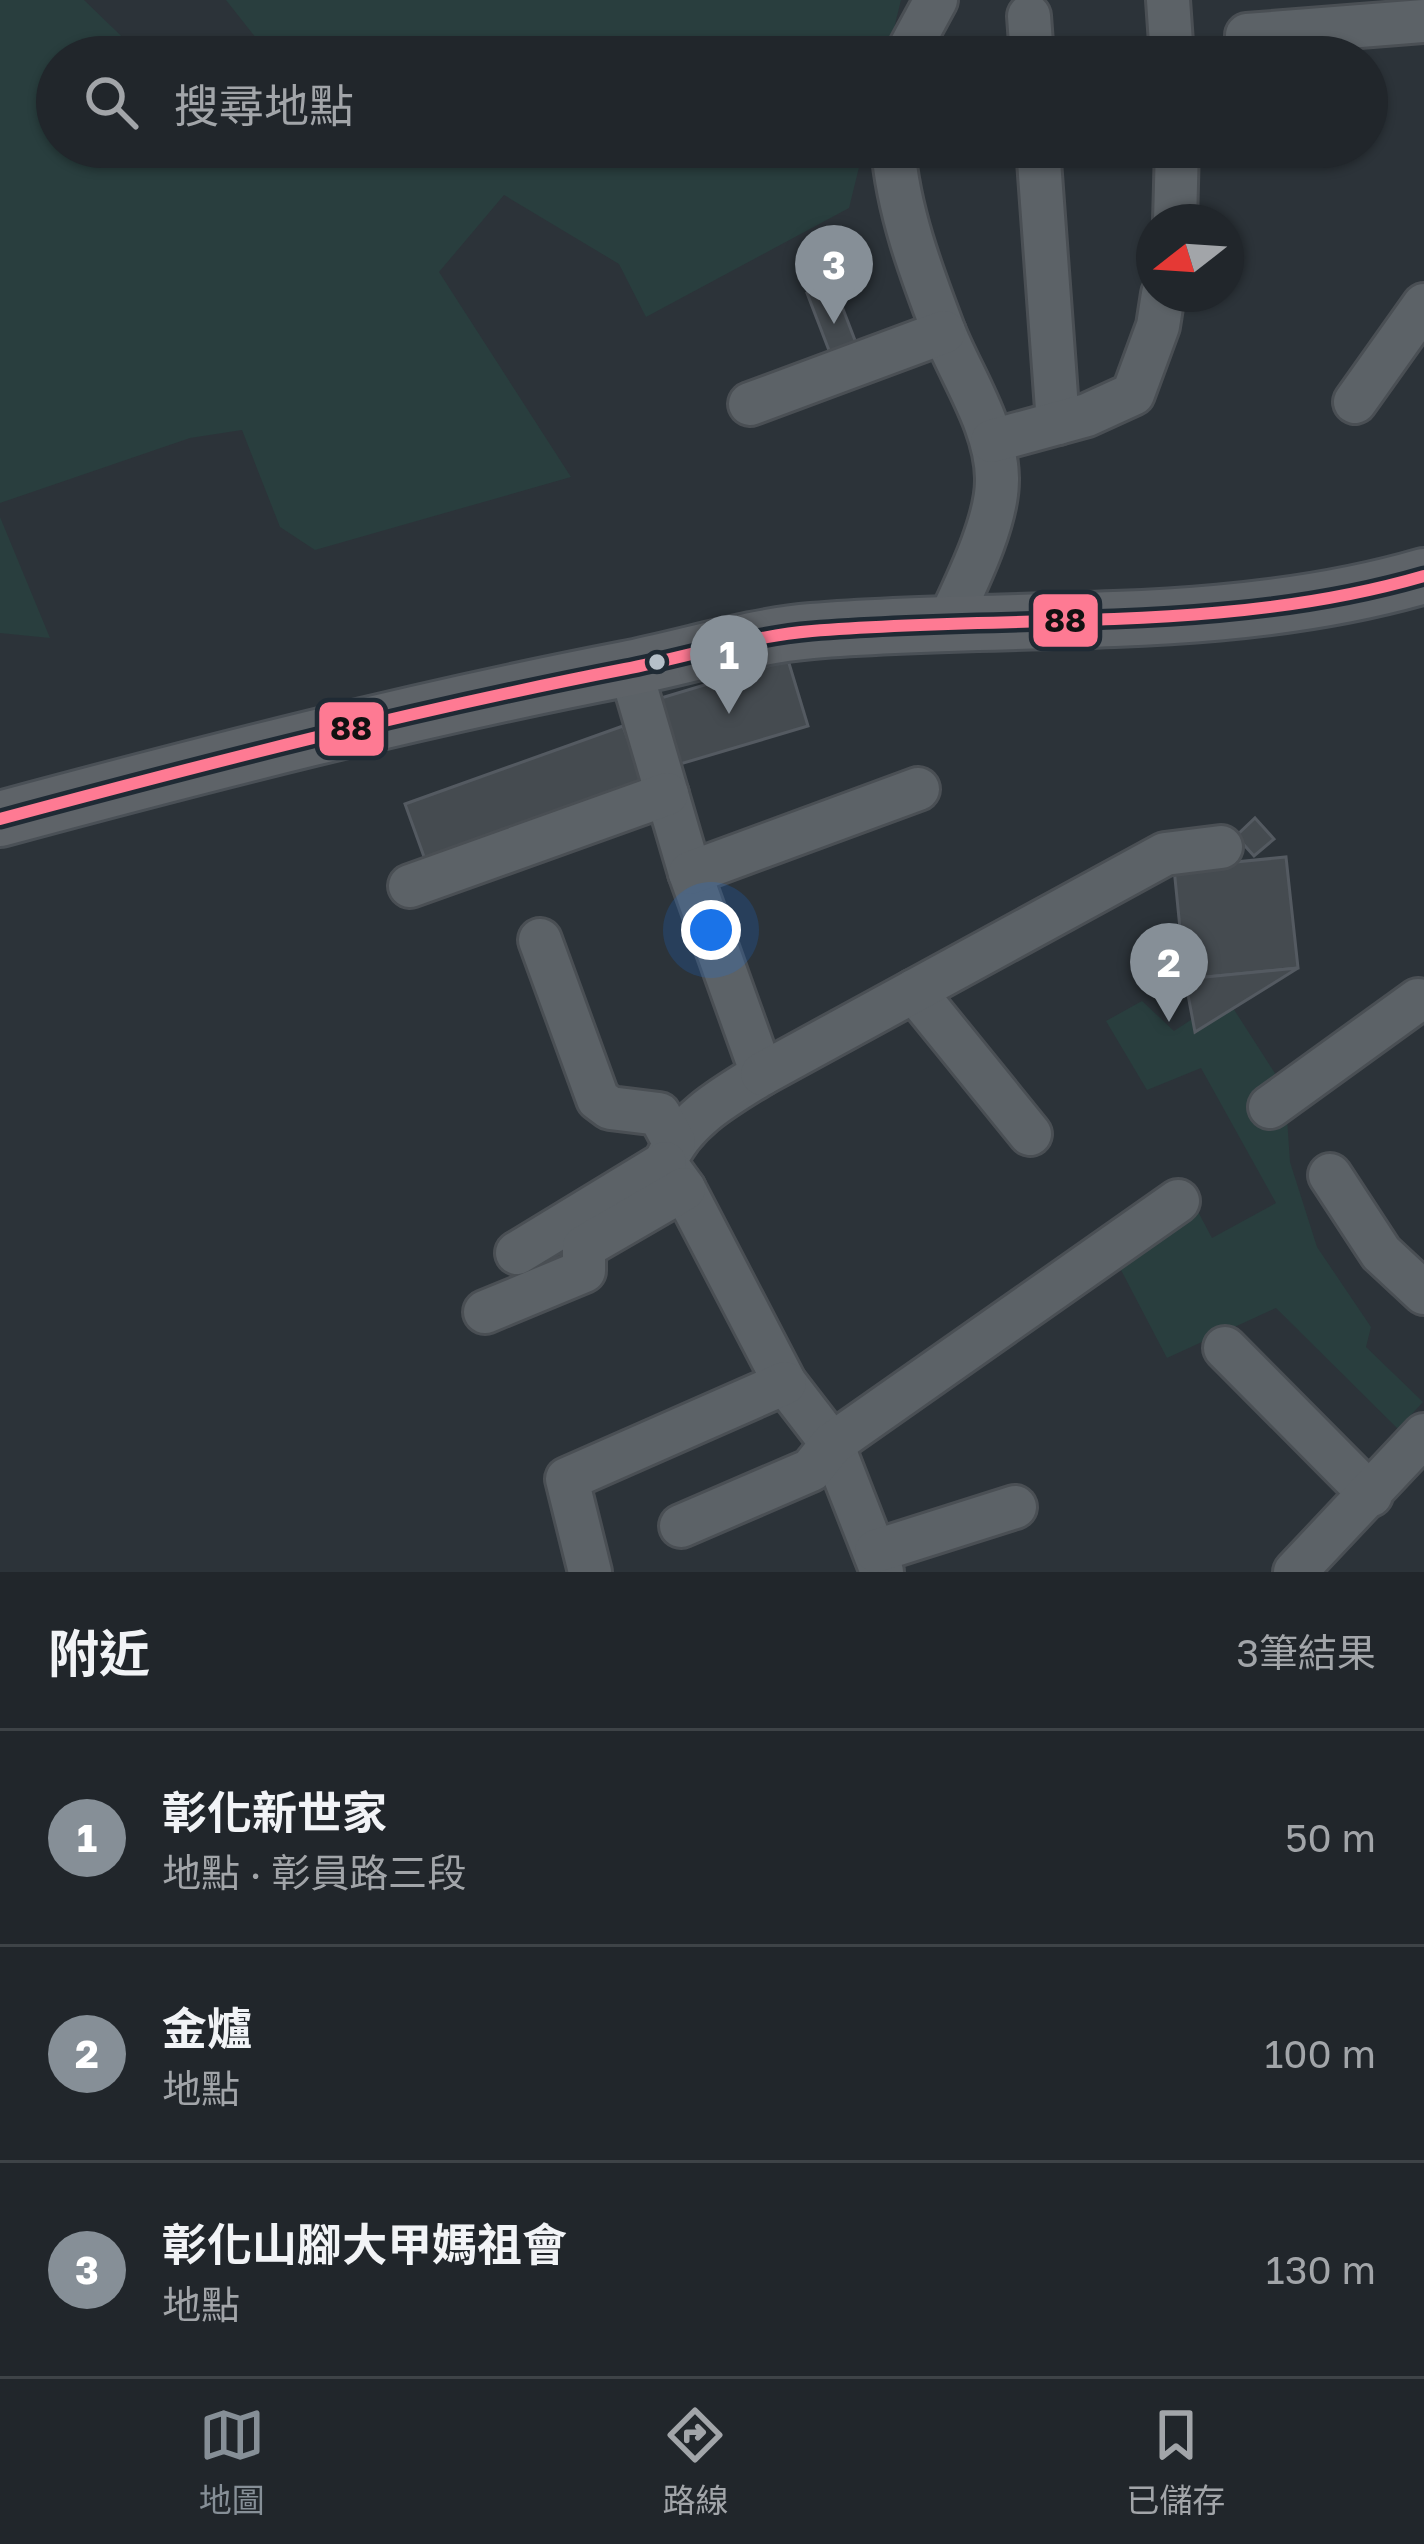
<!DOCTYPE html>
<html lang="zh-TW">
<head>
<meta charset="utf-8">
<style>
  :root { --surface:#21262b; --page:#292e33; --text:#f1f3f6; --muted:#a2a5a9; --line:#3e4347; --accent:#868f97 }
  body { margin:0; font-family:"Golos Text","Noto Sans TC",sans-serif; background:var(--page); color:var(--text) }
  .compass { position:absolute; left:1136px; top:204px; width:108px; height:108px; border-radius:50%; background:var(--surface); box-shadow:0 3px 9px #0004; rotate:253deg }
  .you { position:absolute; left:711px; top:930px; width:42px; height:42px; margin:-30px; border:9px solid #fff; border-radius:50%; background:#1a73e8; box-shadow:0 0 0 18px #1a73e833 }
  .badge { display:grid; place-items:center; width:78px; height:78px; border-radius:50%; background:var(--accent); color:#fff; font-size:39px; font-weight:700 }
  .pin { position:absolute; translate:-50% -99px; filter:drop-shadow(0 3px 6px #0008) }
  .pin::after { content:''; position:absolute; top:63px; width:42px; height:36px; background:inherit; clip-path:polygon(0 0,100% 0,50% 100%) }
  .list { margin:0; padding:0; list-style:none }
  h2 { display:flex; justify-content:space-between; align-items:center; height:156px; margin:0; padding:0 48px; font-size:51px }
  h2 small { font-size:39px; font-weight:400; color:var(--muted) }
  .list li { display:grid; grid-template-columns:78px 1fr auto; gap:36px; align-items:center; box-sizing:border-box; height:216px; padding:0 48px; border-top:3px solid var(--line) }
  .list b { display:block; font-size:45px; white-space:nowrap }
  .list p { margin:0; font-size:39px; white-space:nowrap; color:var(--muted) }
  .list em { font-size:39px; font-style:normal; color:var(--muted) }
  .icon { flex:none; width:66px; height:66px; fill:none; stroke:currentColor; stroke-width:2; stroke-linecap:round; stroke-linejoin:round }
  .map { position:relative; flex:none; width:1424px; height:1572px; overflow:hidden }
  .search { position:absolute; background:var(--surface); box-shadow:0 3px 9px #0004; left:36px; right:36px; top:36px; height:132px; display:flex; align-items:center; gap:30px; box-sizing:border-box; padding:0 42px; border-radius:66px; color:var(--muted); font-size:45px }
  .sheet { height:804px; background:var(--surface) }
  nav { display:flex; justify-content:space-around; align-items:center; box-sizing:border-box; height:168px; border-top:3px solid var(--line); background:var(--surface); font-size:33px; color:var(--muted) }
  nav a { display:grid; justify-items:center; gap:6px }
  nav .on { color:var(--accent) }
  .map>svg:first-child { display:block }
  .green { fill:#293e3e }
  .building { fill:#454b50; stroke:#545a61; stroke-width:3 }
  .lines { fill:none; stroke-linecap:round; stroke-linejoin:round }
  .minor-casing { stroke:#4a4f54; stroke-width:48 }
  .major-casing { stroke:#4a5056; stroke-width:60 }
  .minor { stroke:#5c6267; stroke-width:42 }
  .major { stroke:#5e6368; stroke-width:54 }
  .bus-1-casing { stroke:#1f2a34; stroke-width:21 }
  .bus-1 { stroke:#fe7a93; stroke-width:12 }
  .bus-dot { fill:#b6c0c9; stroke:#1f2a34; stroke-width:4.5 }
  .line-badge { stroke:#1f2a34; stroke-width:4.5 }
  .pale-badge-label { font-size:33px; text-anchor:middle; font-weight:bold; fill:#111 }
</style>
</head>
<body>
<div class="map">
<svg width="1424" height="1572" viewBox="0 0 1424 1572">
  <rect width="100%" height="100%" fill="#2c3339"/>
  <!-- green -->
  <g class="green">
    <path d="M0,0H84L143,57H57V147H864L849,208L646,317L619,264L504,195L439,272L571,477L315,550L280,527L242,430L190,438L0,503Z"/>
    <path d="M226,0H901L887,57H271Z"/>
    <path d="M0,517L50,638L0,633Z"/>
    <path d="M1226,997L1285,1089L1290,1162L1317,1247L1371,1327L1366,1347L1423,1402L1398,1429L1276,1308L1167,1358L1110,1249L1187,1191L1212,1238L1276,1203L1201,1068L1147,1090L1106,1021L1142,1001L1174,1031Z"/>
  </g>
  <!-- building -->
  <g class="building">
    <path d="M833,283L861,356L835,366L807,293Z"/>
    <path d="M788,660L808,726L670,767L651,701Z"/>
    <path d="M623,726L645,787L427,865L405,804Z"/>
    <path d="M1255,818L1274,839L1254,856L1236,836Z"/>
    <path d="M1286,857L1298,968L1185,979L1174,868Z"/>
    <path d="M1298,968L1195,1032L1185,979Z"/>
  </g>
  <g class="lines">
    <!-- minor casing -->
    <g class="minor-casing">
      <g id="minor">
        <path d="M1168,0L1172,57"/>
        <path d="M1029,16L1032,57"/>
        <path d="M1247,35L1424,21"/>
        <path d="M905,57L936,0"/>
        <path d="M893,147C898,211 921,272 944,332C963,379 996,426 997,478C998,522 965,586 947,625"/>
        <path d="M1038,147L1058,423"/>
        <path d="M1175,222L1177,147"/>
        <path d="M1355,402L1424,305"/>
        <path d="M750,404L944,332"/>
        <path d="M992,441L1087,415L1133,394L1158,326L1163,294"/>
        <path d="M630,668L690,873L762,1074C724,1097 682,1121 665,1163L684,1189L785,1383L832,1444L882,1572"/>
        <path d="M690,873L918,789"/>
        <path d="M410,886L667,794"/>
        <path d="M540,940L598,1099L610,1108L659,1114L674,1142"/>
        <path d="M914,991L1030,1134"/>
        <path d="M762,1074L1165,854L1221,847"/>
        <path d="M1270,1107L1418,1000"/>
        <path d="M1330,1175L1381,1253L1424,1293"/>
        <path d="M517,1253L665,1163"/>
        <path d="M485,1312L584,1271V1247L684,1189"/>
        <path d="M1225,1348L1371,1495"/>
        <path d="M681,1526L811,1470L832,1444L1178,1201"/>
        <path d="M876,1551L1015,1507"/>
        <path d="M590,1572L567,1479L785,1383"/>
        <path d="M1295,1572L1424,1435"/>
      </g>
    </g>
    <!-- major casing -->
    <g class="major-casing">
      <path id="major" d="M0,819C208,763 414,710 625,669C687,657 750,636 812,631C1015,614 1225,634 1424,576"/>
    </g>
    <!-- minor -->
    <use href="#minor" class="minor"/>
    <!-- major -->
    <use href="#major" class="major"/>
    <!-- bus-1 casing -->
    <g class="bus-1-casing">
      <path id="bus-1" d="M0,819C208,763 414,710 625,669C687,657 750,636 812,631C1015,614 1225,634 1424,576"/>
    </g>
    <!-- bus-1 -->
    <use href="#bus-1" class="bus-1"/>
  </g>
  <!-- markers -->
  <circle class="bus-dot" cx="657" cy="662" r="10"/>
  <g class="line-badge">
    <rect x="1031" y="592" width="69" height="57" rx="12" fill="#fe7a93"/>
    <rect x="317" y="700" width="69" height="58" rx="12" fill="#fe7a93"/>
  </g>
  <g class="pale-badge-label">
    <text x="1065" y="632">88</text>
    <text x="351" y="740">88</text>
  </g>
</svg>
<svg class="compass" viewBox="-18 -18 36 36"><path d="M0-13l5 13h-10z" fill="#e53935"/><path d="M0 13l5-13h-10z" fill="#a2a5a9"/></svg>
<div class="you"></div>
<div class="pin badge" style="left:729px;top:714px">1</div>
<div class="pin badge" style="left:1169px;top:1022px">2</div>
<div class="pin badge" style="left:834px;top:324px">3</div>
<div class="search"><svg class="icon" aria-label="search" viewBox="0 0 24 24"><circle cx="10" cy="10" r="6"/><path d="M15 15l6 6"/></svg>搜尋地點</div>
</div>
<section class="sheet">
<h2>附近<small>3筆結果</small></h2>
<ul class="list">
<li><span class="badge">1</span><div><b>彰化新世家</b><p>地點 · 彰員路三段</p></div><em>50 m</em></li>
<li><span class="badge">2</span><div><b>金爐</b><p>地點</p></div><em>100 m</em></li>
<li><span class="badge">3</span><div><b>彰化山腳大甲媽祖會</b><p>地點</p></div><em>130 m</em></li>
</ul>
</section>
<nav>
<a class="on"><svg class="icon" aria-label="map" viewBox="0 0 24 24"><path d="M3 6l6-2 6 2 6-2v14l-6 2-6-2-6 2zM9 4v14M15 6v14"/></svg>地圖</a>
<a><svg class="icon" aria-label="directions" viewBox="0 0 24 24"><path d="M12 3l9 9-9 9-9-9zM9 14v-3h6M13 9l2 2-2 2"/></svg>路線</a>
<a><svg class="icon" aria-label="saved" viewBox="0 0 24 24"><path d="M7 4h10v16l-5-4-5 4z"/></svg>已儲存</a>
</nav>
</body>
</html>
